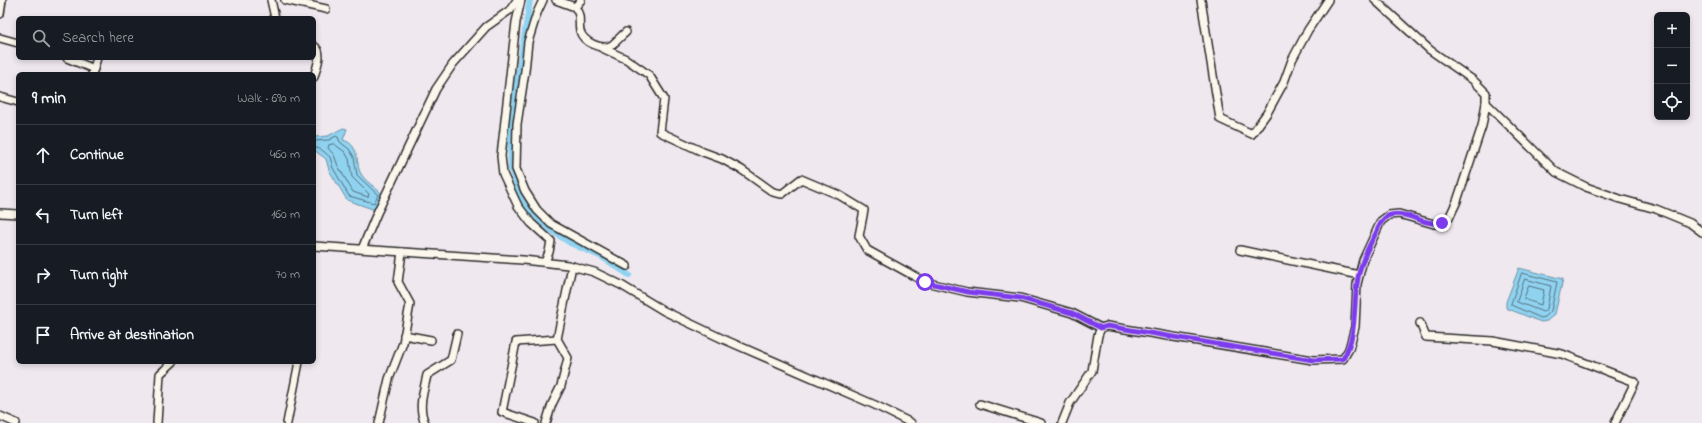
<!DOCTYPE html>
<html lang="en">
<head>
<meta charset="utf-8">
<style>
  :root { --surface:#171b24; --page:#20242c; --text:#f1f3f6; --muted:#9ea1a6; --line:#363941 }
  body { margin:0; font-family:"Indie Flower",sans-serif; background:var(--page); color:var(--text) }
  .controls { position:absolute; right:12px; top:12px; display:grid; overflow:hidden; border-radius:6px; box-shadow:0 2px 6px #0003 }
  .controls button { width:36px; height:36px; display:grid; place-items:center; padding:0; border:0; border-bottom:1px solid var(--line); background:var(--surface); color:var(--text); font:20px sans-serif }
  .stop { position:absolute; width:12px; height:12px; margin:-9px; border:3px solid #7c3aed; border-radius:50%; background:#fff }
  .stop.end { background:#7c3aed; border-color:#fff; box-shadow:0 1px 4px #0008 }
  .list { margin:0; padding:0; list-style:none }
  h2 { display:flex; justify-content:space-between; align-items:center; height:52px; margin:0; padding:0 16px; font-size:17px }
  h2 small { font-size:13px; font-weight:400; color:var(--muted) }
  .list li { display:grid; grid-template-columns:26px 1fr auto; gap:12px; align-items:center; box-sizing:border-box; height:60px; padding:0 16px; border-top:1px solid var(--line) }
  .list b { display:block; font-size:15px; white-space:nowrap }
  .list em { font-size:13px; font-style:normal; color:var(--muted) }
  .icon { flex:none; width:22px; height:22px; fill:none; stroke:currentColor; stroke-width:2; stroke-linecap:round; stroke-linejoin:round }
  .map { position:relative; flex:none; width:1702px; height:423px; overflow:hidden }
  .search { position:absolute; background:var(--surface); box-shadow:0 2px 6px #0003; left:16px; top:16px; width:300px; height:44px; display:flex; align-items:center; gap:10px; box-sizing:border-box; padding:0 14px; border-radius:6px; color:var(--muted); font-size:15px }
  .panel { position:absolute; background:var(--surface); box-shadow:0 2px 6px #0003; left:16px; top:72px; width:300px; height:292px; border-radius:6px }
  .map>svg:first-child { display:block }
  .water { fill:#90d3f1; stroke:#6890a2 }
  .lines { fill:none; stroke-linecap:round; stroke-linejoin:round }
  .shore { stroke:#536e7a; stroke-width:1 }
  .canal { stroke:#90d3f1; stroke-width:6 }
  .minor-casing { stroke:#2b2b2b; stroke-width:10 }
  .minor { stroke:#fbf7ec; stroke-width:7 }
  .route { stroke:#7c3aed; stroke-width:5 }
</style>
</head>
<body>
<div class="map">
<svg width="1702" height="423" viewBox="0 0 1702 423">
  <rect width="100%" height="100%" fill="#f0e8ef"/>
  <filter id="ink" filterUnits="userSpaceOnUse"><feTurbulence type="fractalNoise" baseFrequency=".025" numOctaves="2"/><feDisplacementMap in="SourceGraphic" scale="8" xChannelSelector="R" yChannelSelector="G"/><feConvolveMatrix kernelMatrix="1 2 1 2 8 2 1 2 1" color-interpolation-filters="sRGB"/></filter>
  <g filter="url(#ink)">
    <!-- water -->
    <g class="water">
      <path d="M343,128L347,129L343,140C359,144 356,161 360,172C364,181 377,188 383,195L375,210L347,200L329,170L326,159L314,150V137L328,136Z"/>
      <path d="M1519,268L1563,279L1555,314L1547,321L1541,322L1506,308V302Z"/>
    </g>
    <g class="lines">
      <!-- shore -->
      <g class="shore">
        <path d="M314,141L329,140L336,136L338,137L340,142L349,149L354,157L357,175L378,195L374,203L349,196L333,168L330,157L322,150L314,147"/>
        <path d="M334,144L345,152L349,159L352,177L369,194L368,197L353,192L338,166L334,155L328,148L329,145Z"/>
        <path d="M1522,273L1557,282L1551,311L1545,317L1541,318L1511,305Z"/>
        <path d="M1525,279L1551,286L1547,309L1543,312L1517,302Z"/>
        <path d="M1529,286L1544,290L1541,305L1524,299Z"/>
      </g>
      <!-- canal -->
      <path class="canal" d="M530,0L510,126L511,169L522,199L536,217L551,230L570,243L602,257L629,275"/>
      <!-- minor casing -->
      <g class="minor-casing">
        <g id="minor">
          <path d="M271,0L275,18"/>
          <path d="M285,0L326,9"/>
          <path d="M521,0L516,22L501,156L503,174L518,206L531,223L551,241L549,252L545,262"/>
          <path d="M543,0L537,13L528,42L525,71L517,124L516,169L525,191L537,210L551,224L627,266"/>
          <path d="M556,0L575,7L581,0"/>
          <path d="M1201,0L1220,119L1252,134L1267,113L1284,82L1292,60L1308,30L1328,0"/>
          <path d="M575,7C582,17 578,21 580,31C583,42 602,51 612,45C617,41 621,36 626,32"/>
          <path d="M0,14L2,0"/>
          <path d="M0,38L18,43"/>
          <path d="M314,46C324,52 316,68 314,77"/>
          <path d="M600,47L626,59L649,75L664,99L660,132L703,152L722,159L742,170L773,192L782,194L801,179L839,195L864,210L859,236L867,250L925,282L967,292L1020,298L1072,313L1101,328"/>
          <path d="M67,58L94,69"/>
          <path d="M92,74L97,58"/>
          <path d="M0,97L18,102"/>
          <path d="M1486,103L1556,172L1586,187L1620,199L1656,209L1690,223L1702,232"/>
          <path d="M0,213L18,214"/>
          <path d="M314,246L523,260L568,265L594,272L621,285L664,311L723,339L875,405L911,423"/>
          <path d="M362,249L377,213L436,89L453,64L486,27L510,10L517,0"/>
          <path d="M1240,250L1359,275"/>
          <path d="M1420,323L1426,337L1493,341L1562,354L1635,382L1615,423"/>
          <path d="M404,335L431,340"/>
          <path d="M980,404L1041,423"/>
          <path d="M0,416L16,423"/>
          <path d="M157,423L160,374L173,362"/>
          <path d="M287,423L299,362"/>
          <path d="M379,423L389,379L403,343L410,304L398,282L402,252"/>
          <path d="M425,423C417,407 424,391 427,375L451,360L457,334"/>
          <path d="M535,423L502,412L516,342L557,339"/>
          <path d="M546,423L552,404L561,386L568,358L557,339L572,266"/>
          <path d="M1062,423L1070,403L1092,371L1098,335L1101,328L1107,326L1313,360L1343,359L1349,349L1355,327L1357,284L1363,260L1381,221L1389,215L1399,214L1434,224L1442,223L1449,218L1457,201L1482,126L1486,103V93L1473,80L1430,50L1375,0"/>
        </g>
      </g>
      <!-- minor -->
      <use href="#minor" class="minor"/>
    </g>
  </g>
  <g class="lines" filter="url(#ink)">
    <!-- route -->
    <path class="route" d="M925,282L968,292L1020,298L1072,313L1101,328L1107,326L1313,360L1343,359C1357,335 1353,311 1357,284C1359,266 1367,249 1376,233C1379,226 1383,216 1391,215C1408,211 1424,226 1442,223"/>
  </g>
</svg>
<div class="controls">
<button>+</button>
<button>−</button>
<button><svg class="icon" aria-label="locate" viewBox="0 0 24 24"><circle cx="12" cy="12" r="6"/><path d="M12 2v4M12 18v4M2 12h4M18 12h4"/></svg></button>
</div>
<div class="stop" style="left:925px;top:282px"></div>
<div class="stop end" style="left:1442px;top:223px"></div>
<div class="search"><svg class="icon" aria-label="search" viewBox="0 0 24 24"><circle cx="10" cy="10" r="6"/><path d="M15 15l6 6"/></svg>Search here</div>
<section class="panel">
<h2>9 min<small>Walk · 690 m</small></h2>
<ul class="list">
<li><svg class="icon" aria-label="ahead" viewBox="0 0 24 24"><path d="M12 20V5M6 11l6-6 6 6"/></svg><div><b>Continue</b></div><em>460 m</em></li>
<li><svg class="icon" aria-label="left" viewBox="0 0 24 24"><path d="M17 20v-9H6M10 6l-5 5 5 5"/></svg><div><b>Turn left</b></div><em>160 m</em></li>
<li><svg class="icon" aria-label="right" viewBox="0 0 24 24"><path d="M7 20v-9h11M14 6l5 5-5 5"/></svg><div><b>Turn right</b></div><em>70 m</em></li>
<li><svg class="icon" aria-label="arrive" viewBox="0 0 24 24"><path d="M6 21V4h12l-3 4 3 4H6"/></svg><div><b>Arrive at destination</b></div></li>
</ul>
</section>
</div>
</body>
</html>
